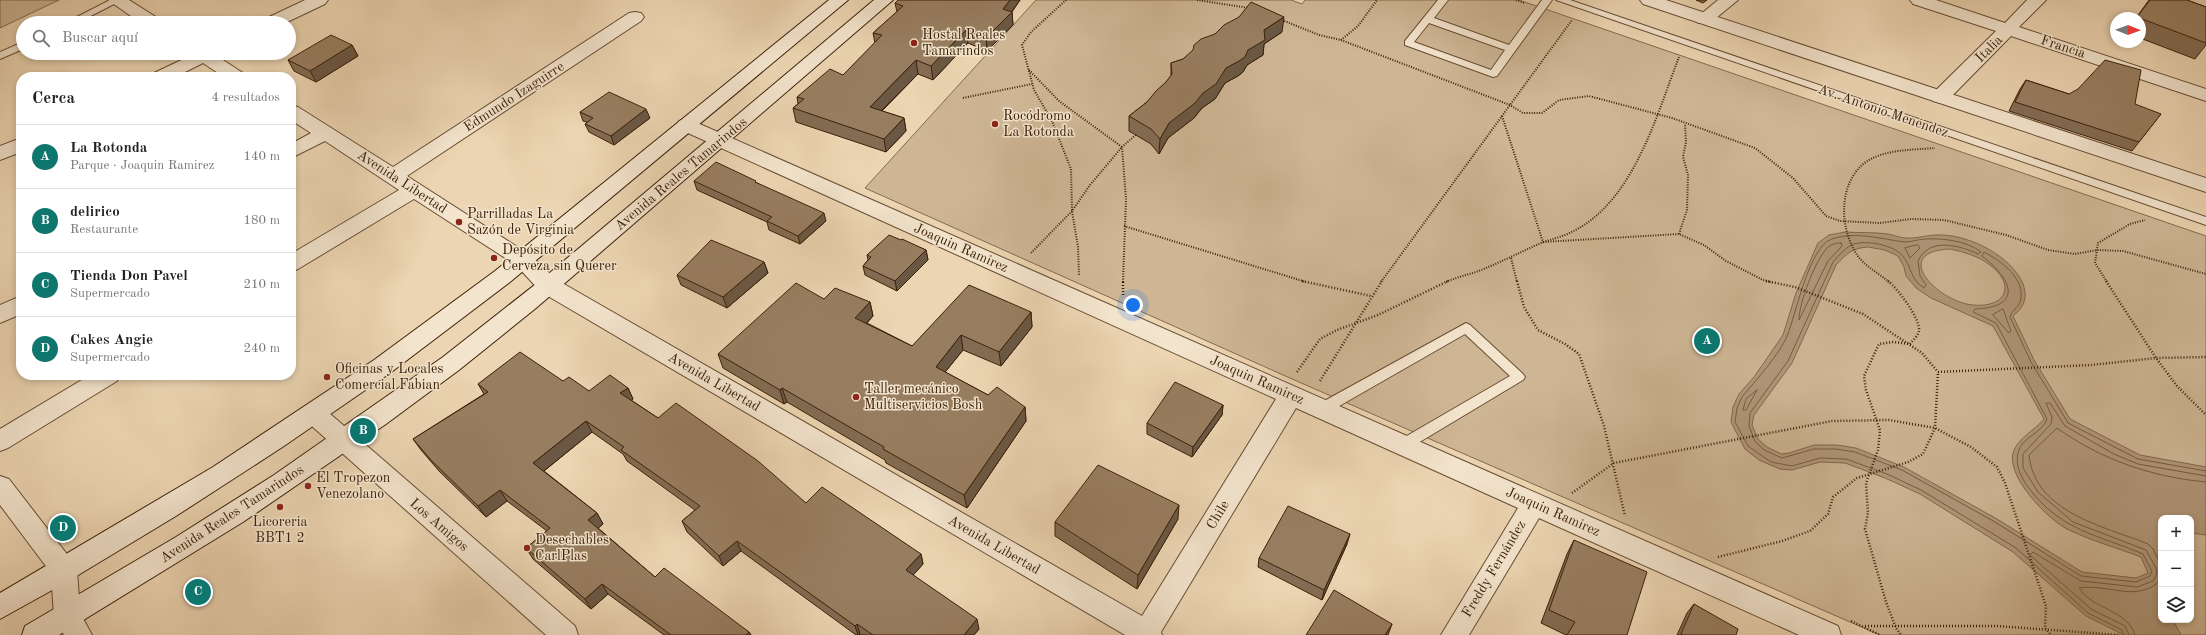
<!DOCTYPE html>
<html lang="es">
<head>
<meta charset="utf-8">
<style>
  :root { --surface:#fff; --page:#f6f6f6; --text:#222; --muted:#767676; --line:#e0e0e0; --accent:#0f766e }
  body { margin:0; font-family:"Old Standard TT",serif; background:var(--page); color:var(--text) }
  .controls { position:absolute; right:12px; bottom:12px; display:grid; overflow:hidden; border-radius:8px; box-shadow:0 2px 6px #0003 }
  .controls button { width:36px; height:36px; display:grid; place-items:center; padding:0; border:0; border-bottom:1px solid var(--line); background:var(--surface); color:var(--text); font:20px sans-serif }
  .compass { position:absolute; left:2110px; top:12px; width:36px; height:36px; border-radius:50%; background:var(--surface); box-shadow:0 2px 6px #0003; rotate:91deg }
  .you { position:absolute; left:1133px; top:305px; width:14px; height:14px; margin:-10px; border:3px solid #fff; border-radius:50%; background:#1a73e8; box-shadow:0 0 0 6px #1a73e833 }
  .badge { display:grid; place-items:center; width:26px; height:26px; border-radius:50%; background:var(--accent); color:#fff; font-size:13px; font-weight:700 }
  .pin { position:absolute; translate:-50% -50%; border:2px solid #fff; box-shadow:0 1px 4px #0006 }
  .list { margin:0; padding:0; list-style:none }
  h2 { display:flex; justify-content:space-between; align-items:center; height:52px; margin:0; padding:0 16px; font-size:17px }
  h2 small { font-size:13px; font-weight:400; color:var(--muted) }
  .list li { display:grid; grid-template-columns:26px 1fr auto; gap:12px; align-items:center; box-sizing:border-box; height:64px; padding:0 16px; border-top:1px solid var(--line) }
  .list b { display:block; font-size:15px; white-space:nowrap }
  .list p { margin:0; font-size:13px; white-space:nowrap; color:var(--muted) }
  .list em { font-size:13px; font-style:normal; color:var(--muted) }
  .icon { flex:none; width:22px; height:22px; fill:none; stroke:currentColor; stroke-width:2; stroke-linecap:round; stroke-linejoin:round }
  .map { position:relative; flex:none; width:2206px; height:635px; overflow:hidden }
  .search { position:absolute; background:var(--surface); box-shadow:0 2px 6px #0003; left:16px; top:16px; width:280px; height:44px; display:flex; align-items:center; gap:10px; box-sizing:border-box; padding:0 14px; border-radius:22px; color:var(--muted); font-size:15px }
  .panel { position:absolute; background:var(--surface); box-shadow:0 2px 6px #0003; left:16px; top:72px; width:280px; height:308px; border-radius:16px }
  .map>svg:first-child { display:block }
  .green { fill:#ceb695; stroke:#856b4f; fill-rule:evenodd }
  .water { fill:#b09779; stroke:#82674c; fill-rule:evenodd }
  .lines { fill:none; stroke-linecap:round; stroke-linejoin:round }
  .shore { stroke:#765c41; stroke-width:1 }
  .service-casing { stroke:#684d33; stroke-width:2 }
  .minor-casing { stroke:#684d33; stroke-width:2 }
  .tertiary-casing { stroke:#684d33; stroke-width:2 }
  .secondary-casing { stroke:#3c2009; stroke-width:2 }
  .path-far1 { stroke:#3c2009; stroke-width:2; stroke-dasharray:1 1.5; stroke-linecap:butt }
  .path { stroke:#3c2009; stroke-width:2.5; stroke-dasharray:1 2; stroke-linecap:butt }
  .service { fill:#f3e4cd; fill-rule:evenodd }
  .minor { fill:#f3e4cd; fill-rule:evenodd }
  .tertiary { fill:#f3e4cd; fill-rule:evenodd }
  .secondary { fill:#f3e4cd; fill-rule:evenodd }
  .wall { fill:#836c53; stroke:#3c2009 }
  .shaded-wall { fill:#6a5844; stroke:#3c2009 }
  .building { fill:#987e61; stroke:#3c2009 }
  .poi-dot { fill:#8f2418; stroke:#f3e4cd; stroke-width:1.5 }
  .labels { text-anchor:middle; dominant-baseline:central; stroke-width:3; stroke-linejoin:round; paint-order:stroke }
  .poi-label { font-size:14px; fill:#3c2009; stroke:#f3e4cd; text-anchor:start }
  .street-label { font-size:14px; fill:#3c2009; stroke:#f3e4cd }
</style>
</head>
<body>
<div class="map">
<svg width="2206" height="635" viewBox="0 0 2206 635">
  <rect width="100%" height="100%" fill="#ecd5b2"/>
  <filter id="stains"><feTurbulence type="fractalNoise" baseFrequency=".005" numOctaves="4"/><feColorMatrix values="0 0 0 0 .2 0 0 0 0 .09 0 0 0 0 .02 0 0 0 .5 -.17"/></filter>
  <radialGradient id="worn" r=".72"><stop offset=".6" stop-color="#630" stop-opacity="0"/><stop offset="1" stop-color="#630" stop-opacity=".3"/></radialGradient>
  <!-- green -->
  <g class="green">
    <path d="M0,0H59L0,28Z"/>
    <path d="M1036,0H1291L1302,4L1305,0H1519L2206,236V635H1880L1292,379L865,188ZM2161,518H2191V620H2161Z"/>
  </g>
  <!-- water -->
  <path class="water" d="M1845,232C1859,233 1874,232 1888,234C1894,235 1900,238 1906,238C1917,239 1929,234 1942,235C1971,236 2011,256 2023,284C2028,298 2024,307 2013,316L2034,360L2070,419L2140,455L2206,467V535L2191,533V518H2161V620H2173L2181,635H2124L2086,616L2013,552L1920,494L1885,478L1845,463L1820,462L1792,470L1780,469L1759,460L1745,449L1731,422L1733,407L1739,394L1754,377L1783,335L1796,293L1818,243L1829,235ZM1868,247L1885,250L1898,256L1904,267L1906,276L1916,288L1931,298L1993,326L2044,419C2035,430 2020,437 2014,450C2003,474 2049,521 2069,530C2092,541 2117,548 2141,557L2148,573L2136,578L2082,572L1997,519L1904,467L1856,448L1837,445H1814L1789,453L1782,454L1775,451L1767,447L1758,439L1752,425L1754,415L1792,363L1836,265C1846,254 1852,248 1868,247ZM1950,249C1964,252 1978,256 1990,265C2017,286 2005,308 1973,305C1938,302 1889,252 1950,249Z"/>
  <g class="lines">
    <!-- shore -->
    <g class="shore">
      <path d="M1841,243L1842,246L1828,261L1799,320C1799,303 1815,261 1827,248C1831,244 1836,243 1841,243Z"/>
      <path d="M1918,245L1920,248L1910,258L1905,248Z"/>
      <path d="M2003,309L2011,331L2009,333L1993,315Z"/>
      <path d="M1757,390L1746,410H1743L1746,399Z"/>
      <path d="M2161,565L2153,549L2148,544C2104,526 2035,513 2029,455L2057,428C2102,460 2152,477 2206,482"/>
      <path d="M2124,635L2122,630L2088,613L2016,548L1921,490L1887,474L1846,459L1820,458L1792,466L1771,462L1748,446L1735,422L1737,408L1742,397C1754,383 1781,352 1787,336C1796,315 1809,246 1832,239C1855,231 1881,239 1905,242C1911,242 1919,239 1926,239C1943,238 1967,241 1981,252L1978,254C1959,245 1929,237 1918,261L1920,276L1926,285L1924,288C1910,280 1912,266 1902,255C1893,245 1867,240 1854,244C1846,247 1839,255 1833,262L1788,361L1750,413L1749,426L1755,441L1764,450L1782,458L1814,449H1836L1855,452L1902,470L1995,522L2081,576L2136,582L2150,576L2152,571L2143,554C2096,534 2061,531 2028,487C2021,477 2015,465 2018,453C2021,437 2042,434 2047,419L1996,323L1973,312L1975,309C2025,307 2011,278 1982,256L1984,252C2001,261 2027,279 2020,302C2018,308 2012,310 2010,317L2031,362L2068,423L2138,459L2206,471"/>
      <path d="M2129,635L2125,626L2091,609L2030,555L2033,552L2081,581L2137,587L2153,581L2157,574L2156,568L2146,550L2073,522L2038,492L2023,468V454L2051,424L2052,417L2046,403H2050L2065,426L2114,454L2138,464L2206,476"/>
      <path d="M2135,635C2127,609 2093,610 2079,588C2109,583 2136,604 2161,580"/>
    </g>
    <!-- service casing -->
    <g class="service-casing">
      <g id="service">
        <path d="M110,0H122L77,23H65Z"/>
        <path d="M1438,0H1448L1434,18L1509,45L1542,0H1552L1497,76L1493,77L1405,45V41ZM1429,23L1505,50L1491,70L1414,42Z"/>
        <path d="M1556,0H1570L2206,217V225Z"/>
        <path d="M23,42V49L0,59V52Z"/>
        <path d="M1466,323L1470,325L1523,374L1525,377L1523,380L1408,449L1403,450L1398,449L1396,445L1398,441L1510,376L1465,334L1327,413L1322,414L1317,413L1316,409L1317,405Z"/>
      </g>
    </g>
    <!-- minor casing -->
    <g class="minor-casing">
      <g id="minor">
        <path d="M108,0H129L159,19L162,23H141Z"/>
        <path d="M305,0H328L325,4L285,23H262L265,19Z"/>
        <path d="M1718,0H1738L1710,23H1698L1695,19Z"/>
        <path d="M1910,0H1936L2005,23L2027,0H2046L2019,27L2206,89V101L2011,36L1947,101L1940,103L1933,101L1931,97L1933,93L1996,31L1913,4Z"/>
        <path d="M635,12L641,13L644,17L641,21L407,176L530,255L557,280L1142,616L1276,399L679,129L677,125L679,121L686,119L693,121L1838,626L1841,635H1799L1539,518L1469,635H1441L1518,508L1296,408L1161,632L1162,635H1125L541,292L516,265L414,199L298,269L291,272V254L399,190L325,141L291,158V144L311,133L291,120V105L298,107L393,167L629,13Z"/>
        <path d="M191,53H219L217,56L243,73L246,77H224L203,63L175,77H151L154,73L192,55Z"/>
        <path d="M21,138V152L0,160V146Z"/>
        <path d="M21,296V314L0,323V305Z"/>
        <path d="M90,375H120L117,381L8,448L0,451V429Z"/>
        <path d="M313,404L321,406L575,626L578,635H546L305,420L301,413L305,406Z"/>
        <path d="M0,476L9,479L73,562L77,570L80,613L92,635H64L54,616L51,573L0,505Z"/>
      </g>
    </g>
    <!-- tertiary casing -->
    <g class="tertiary-casing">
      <path id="tertiary" d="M1640,0H1666L2206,178V192L1643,4Z"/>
    </g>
    <!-- secondary casing -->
    <g class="secondary-casing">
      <g id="secondary">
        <path d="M829,0H848L510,282L390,373L284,446L176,516L65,583L0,619V593L213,467L374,360L495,271Z"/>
        <path d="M874,0H893L536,308L459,370L386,424L243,522L59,635H22L25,626L176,537L274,475L443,357L546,276Z"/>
      </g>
    </g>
    <!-- path-far1 -->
    <g class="path-far1">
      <path d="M1066,0L1031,32L1022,45L1034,90L1052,121L1071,169L1072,211L1078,247L1079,275"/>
      <path d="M1197,0L1249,8"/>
      <path d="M1516,0L1524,3"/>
      <path d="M1282,20L1319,35L1341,40L1358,26L1377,0"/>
      <path d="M1341,40L1510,105L1523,113H1542L1559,100L1589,96L1672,118L1755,148L1793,178L1826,216L1840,221L1880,223L1911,219L1944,220L2006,235L2048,250L2075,254L2097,250L2123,251L2206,274"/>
      <path d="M1029,70L1059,101L1122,147L1090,185L1072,211L1030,254"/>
      <path d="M963,98L1032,84"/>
      <path d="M1502,116L1543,242L1679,234L1704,245L1726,261L1763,280L1771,282"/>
      <path d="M1124,226L1306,282"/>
      <path d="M1679,234L1687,210L1688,175L1683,157L1686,142L1685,124"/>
      <path d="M1511,258L1517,282"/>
      <path d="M1123,282L1126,199L1122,147L1138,133"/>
      <path d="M1381,282L1572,20"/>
      <path d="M1446,282C1459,276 1473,274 1486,268C1505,260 1523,251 1541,243C1549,240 1557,238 1565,235C1632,208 1655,119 1679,57"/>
      <path d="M1889,282C1881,275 1870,269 1862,261C1839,236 1836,183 1866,162C1885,149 1913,150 1935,148"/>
      <path d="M2107,282L2095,263L2098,243L2130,224L2145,220"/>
    </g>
    <!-- path -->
    <g class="path">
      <path d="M1302,281L1371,296"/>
      <path d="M1517,281L1524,307L1538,330L1565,344L1579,354L1604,426L1625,516"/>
      <path d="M1766,281L1795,287L1863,314L1922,353L1938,372"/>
      <path d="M1888,281C1897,288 1921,319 1919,331C1918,336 1913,340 1910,344L1893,342L1879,344L1864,376L1866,390L1880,430L1878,450L1866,483L1868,513L1865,529L1886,602L1896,628L1901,635"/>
      <path d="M2106,281L2156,358L2177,386L2206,415"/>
      <path d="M1123,295V281"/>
      <path d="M1297,372L1320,339L1337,330L1378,315L1448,281"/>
      <path d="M1320,381L1382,281"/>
      <path d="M1572,493L1614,463L1832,421L1889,420L1935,428L1971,447L1997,467L2005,483L2046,606L2045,628L2051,635"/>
      <path d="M1718,557L1782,541L1810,531L1828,514L1833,497L1857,478L1908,462L1923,454L1935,428L1938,372L2091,365L2156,358L2206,357"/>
      <path d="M1851,621L1880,635"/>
      <path d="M1865,626H1997L2120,635"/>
    </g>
    <!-- service -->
    <use href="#service" class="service"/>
    <!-- minor -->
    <use href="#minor" class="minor"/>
    <!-- tertiary -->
    <use href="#tertiary" class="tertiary"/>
    <!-- secondary -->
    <use href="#secondary" class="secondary"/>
  </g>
  <!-- wall -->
  <g class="wall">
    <path d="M898,0H1020L1012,12L1013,25L987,51L968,43L933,80L918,74L882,111L904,118L906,131L886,152L796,122L793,108L798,104L797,97L843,75L875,43L873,33L897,12L895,3Z"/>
    <path d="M1696,0H1707L1703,3Z"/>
    <path d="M2149,0H2187L2206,7V45L2195,59L2140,38V18H2136Z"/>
    <path d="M1282,32L1264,44L1263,55L1247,65L1243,72L1238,76L1225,83L1215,99L1202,108L1194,118L1168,138L1159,154L1151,144L1129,131V116L1147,102L1166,82L1171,76V63L1183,59L1215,34Z"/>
    <path d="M352,45L358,56L316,82L294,71L288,60Z"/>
    <path d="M2026,80L2069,94L2161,114L2132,151L2009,111L2020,89Z"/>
    <path d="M580,112L650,118L614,145L589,132L585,124L587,122L583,121Z"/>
    <path d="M694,181L757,183L826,221L800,244L769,230L767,222L697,190Z"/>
    <path d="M901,240L926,250L928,260L897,291L865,275L863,266L868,260L867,255Z"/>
    <path d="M764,262L768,273L727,308L681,285L677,275Z"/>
    <path d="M824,299L870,302L873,316L867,323L912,346L1031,312L1032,327L1001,366L963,350L945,372L988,395L1025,407L1026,421L967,508L886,463L885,460L787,402L784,404L723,368L718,354Z"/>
    <path d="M563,381L589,391L628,388L633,399L631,400L658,418L806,503L921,554L923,564L913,575L979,629L974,635H862L860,634L859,635H856L741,551L723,566L687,532L682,521L695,510L627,461L623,454L592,432L544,471L597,513L603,524L598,528L655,577L749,632L751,635H664L608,594L591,609L533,559L526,548L547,531L507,501L486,517L439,471L421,450L413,439L484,394L478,384Z"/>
    <path d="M1223,405L1222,415L1192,457L1147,434V423Z"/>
    <path d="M1178,519L1137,589L1055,536V522Z"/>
    <path d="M1574,540L1627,635H1566L1541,623L1567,554Z"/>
    <path d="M1347,544L1322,600L1258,567L1259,558Z"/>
    <path d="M1694,604L1736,635H1677L1687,613Z"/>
  </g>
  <!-- shaded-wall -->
  <g class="shaded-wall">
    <path d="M1010,0H1020L1010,14L1012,12L1013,25L987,51L986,38L1003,9Z"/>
    <path d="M1284,17L1282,32L1264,44L1263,55L1247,65L1243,72L1238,76L1225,83L1215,99L1202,108L1194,118L1168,138L1159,154L1160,139L1169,123L1203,93L1226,68L1248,50L1264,30Z"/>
    <path d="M966,30L968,43L933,80L931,66Z"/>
    <path d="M352,45L358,56L316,82L310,71Z"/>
    <path d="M916,60L918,74L872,120L870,107Z"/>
    <path d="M646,109L650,118L614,145L611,136Z"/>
    <path d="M904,118L906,131L886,152L884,139Z"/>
    <path d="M824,213L826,221L800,244L798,236Z"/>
    <path d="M926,250L928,260L897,291L895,281Z"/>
    <path d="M764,262L768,273L727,308L723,297Z"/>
    <path d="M870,302L873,316L858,332L855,318Z"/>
    <path d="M1031,312L1032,327L1001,366L999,352Z"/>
    <path d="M961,335L963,350L938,381L936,367Z"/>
    <path d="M628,388L633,399L626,405L620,393Z"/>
    <path d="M782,388L787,402L784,404L780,390Z"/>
    <path d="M1223,405L1222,415L1192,457L1193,447Z"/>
    <path d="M1025,407L1026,421L967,508L964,495Z"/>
    <path d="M586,421L592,432L540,474L533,463Z"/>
    <path d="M500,490L507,501L486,517L478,506Z"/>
    <path d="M1179,505L1178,519L1137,589L1138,575Z"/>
    <path d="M597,513L603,524L595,531L588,520Z"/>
    <path d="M1350,534L1347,544L1322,600L1324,590Z"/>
    <path d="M737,541L741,551L723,566L719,556Z"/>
    <path d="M921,554L923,564L908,581L906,570Z"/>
    <path d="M602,584L608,594L591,609L585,599Z"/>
    <path d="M977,619L979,629L974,635H964Z"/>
    <path d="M857,624L860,634L859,635H858L855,626Z"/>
    <path d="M1392,624L1388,635H1385Z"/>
    <path d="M749,632L751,635H746Z"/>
  </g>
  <!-- building -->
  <g class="building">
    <path d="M898,0H1010L1003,9L1012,12L986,38L966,30L931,66L916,60L870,107L904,118L884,139L793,108L804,99L797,97L830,69L843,75L882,35L873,33L903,6L895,3Z"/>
    <path d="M2150,0H2187L2206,7V43L2137,17Z"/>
    <path d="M1251,2L1284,17L1264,30L1265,40L1248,50L1245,57L1239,61L1226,68L1216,84L1203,93L1195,103L1169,123L1160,139L1151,129L1129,116L1147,102L1156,91L1166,82L1172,74L1171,63L1183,59L1193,50L1194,45L1201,39L1215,34L1224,25L1239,17Z"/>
    <path d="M331,35L352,45L310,71L288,60Z"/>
    <path d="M2105,60L2141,70L2135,104L2161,114L2139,142L2015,102L2026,80L2069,94L2078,89Z"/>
    <path d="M609,92L646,109L611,136L585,124L593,118L580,112Z"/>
    <path d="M716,162L756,181L755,182L824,213L798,236L767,221L772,217L694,181Z"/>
    <path d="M889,235L901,240L902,239L926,250L895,281L863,266L871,257L867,255Z"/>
    <path d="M711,240L764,262L723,297L677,275Z"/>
    <path d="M796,283L824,299L835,288L870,302L855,318L912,346L969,285L1031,312L999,352L961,335L936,367L988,395L997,387L1025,407L964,495L883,449L884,447L782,388L780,390L718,354Z"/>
    <path d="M520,352L563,381L569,377L589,391L610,375L628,388L620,393L658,418L676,403L758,461L806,503L822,487L921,554L906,570L977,619L964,635H873L857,624L855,626L737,541L719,556L682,521L700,506L621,450L624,447L586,421L533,463L597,513L588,520L655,577L664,568L749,632L746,635H671L602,584L585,599L526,548L550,528L500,490L478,506L431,460L413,439L488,392L478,384Z"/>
    <path d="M1175,382L1223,405L1193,447L1147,423Z"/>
    <path d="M1098,465L1179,505L1138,575L1055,522Z"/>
    <path d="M1288,506L1350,534L1324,590L1259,558Z"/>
    <path d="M1574,540L1647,572L1627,635H1567L1575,622L1549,610Z"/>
    <path d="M1334,590L1392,624L1385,635H1306Z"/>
    <path d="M1694,604L1738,629L1736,635H1683L1681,634Z"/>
  </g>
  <!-- markers -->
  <g class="poi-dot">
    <circle cx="914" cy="43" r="4"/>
    <circle cx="995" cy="124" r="4"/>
    <circle cx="459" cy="222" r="4"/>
    <circle cx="494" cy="258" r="4"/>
    <circle cx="327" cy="377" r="4"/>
    <circle cx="856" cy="397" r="4"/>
    <circle cx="308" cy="486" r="4"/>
    <circle cx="280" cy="507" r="4"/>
    <circle cx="527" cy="548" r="4"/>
  </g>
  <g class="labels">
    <!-- poi labels -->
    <g class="poi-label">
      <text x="922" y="35">Hostal Reales<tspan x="922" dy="16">Tamarindos</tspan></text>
      <text x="1003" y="116">Rocódromo<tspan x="1003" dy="16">La Rotonda</tspan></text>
      <text x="467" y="214">Parrilladas La<tspan x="467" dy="16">Sazón de Virginia</tspan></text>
      <text x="502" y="250">Depósito de<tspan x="502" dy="16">Cerveza sin Querer</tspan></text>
      <text x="335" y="369">Oficinas y Locales<tspan x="335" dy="16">Comercial Fabian</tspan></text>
      <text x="864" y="389">Taller mecánico<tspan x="864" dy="16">Multiservicios Bosh</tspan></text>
      <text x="316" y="478">El Tropezon<tspan x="316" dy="16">Venezolano</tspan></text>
      <text x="280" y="522" text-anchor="middle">Licoreria<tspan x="280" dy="16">BBT1 2</tspan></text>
      <text x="535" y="540">Desechables<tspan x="535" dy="16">CarlPlas</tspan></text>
    </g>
    <!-- street labels -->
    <g class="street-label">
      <text transform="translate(2063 47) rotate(18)">Francia</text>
      <text transform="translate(1989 49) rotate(-45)">Italia</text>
      <text transform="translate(514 97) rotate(-33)">Edmundo Izaguirre</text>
      <text transform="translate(1883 111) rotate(19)">Av. Antonio Menéndez</text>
      <text transform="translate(681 174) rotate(-40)">Avenida Reales Tamarindos</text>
      <text transform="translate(402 182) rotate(33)">Avenida Libertad</text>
      <text transform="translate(961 248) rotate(24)">Joaquin Ramirez</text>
      <text transform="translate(1257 380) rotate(24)">Joaquin Ramirez</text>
      <text transform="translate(714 382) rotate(30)">Avenida Libertad</text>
      <text transform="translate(1553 512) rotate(24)">Joaquin Ramirez</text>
      <text transform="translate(232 514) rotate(-33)">Avenida Reales Tamarindos</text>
      <text transform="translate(1218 515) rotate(-59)">Chile</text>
      <text transform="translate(439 525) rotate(41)">Los Amigos</text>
      <text transform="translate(994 545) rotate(30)">Avenida Libertad</text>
      <text transform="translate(1494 569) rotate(-59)">Freddy Fernández</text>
    </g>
  </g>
  <rect width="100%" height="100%" filter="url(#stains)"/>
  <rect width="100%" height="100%" fill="url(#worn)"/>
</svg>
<div class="controls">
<button>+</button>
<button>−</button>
<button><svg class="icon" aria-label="layers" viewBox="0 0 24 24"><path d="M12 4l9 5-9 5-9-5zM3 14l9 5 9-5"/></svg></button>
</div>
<svg class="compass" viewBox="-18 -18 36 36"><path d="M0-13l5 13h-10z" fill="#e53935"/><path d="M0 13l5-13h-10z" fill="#767676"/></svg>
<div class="you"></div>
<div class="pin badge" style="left:1707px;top:341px">A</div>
<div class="pin badge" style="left:363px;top:431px">B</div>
<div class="pin badge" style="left:198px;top:592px">C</div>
<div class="pin badge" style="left:63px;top:528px">D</div>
<div class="search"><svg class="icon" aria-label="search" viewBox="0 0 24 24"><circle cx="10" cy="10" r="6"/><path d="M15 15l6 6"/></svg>Buscar aquí</div>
<section class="panel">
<h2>Cerca<small>4 resultados</small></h2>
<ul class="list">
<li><span class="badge">A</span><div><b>La Rotonda</b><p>Parque · Joaquin Ramirez</p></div><em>140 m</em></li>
<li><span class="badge">B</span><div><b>delirico</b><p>Restaurante</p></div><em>180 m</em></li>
<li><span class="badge">C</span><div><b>Tienda Don Pavel</b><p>Supermercado</p></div><em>210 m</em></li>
<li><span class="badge">D</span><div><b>Cakes Angie</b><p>Supermercado</p></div><em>240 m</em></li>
</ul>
</section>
</div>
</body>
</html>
